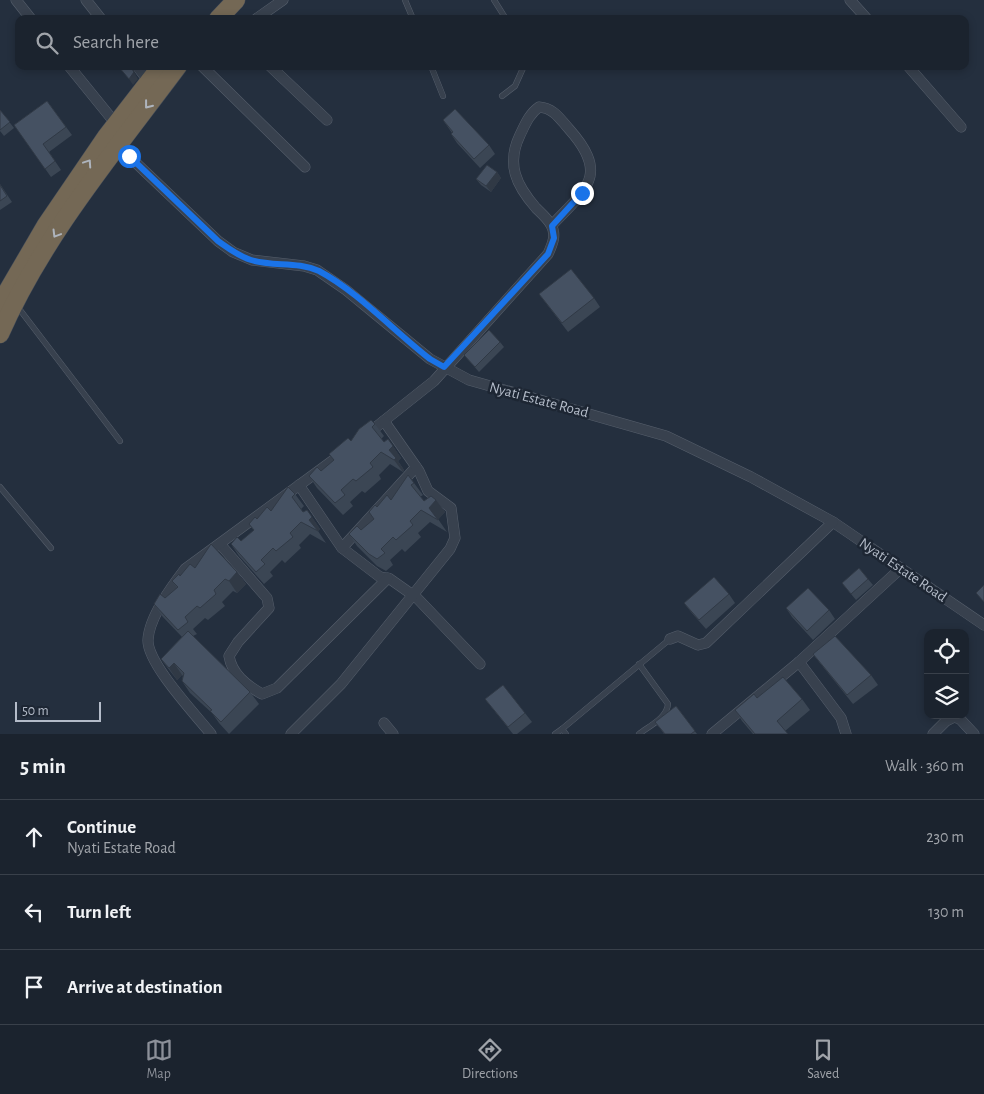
<!DOCTYPE html>
<html lang="en">
<head>
<meta charset="utf-8">
<style>
  :root { --surface:#1b232e; --page:#242b36; --text:#f1f3f6; --muted:#a0a4aa; --line:#39404a; --accent:#8c9099 }
  body { margin:0; font-family:"Alegreya Sans",sans-serif; background:var(--page); color:var(--text) }
  .controls { position:absolute; right:15px; bottom:15px; display:grid; overflow:hidden; border-radius:10px; box-shadow:0 2px 8px #0003 }
  .controls button { width:45px; height:45px; display:grid; place-items:center; padding:0; border:0; border-bottom:1px solid var(--line); background:var(--surface); color:var(--text); font:25px sans-serif }
  .scale { position:absolute; left:15px; bottom:12px; width:86px; box-sizing:border-box; padding-left:5px; border:2px solid #b4bcc9; border-top:0; font-size:14px; line-height:18px; white-space:nowrap; color:#b4bcc9; -webkit-text-stroke:4px #1d2633; paint-order:stroke }
  .stop { position:absolute; width:15px; height:15px; margin:-11px; border:4px solid #1a73e8; border-radius:50%; background:#fff }
  .stop.end { background:#1a73e8; border-color:#fff; box-shadow:0 1px 5px #0008 }
  .list { margin:0; padding:0; list-style:none }
  h2 { display:flex; justify-content:space-between; align-items:center; height:65px; margin:0; padding:0 20px; font-size:21px }
  h2 small { font-size:16px; font-weight:400; color:var(--muted) }
  .list li { display:grid; grid-template-columns:32px 1fr auto; gap:15px; align-items:center; box-sizing:border-box; height:75px; padding:0 20px; border-top:1px solid var(--line) }
  .list b { display:block; font-size:19px; white-space:nowrap }
  .list p { margin:0; font-size:16px; white-space:nowrap; color:var(--muted) }
  .list em { font-size:16px; font-style:normal; color:var(--muted) }
  .icon { flex:none; width:28px; height:28px; fill:none; stroke:currentColor; stroke-width:2; stroke-linecap:round; stroke-linejoin:round }
  .map { position:relative; flex:none; width:984px; height:734px; overflow:hidden }
  .search { position:absolute; background:var(--surface); box-shadow:0 2px 8px #0003; left:15px; right:15px; top:15px; height:55px; display:flex; align-items:center; gap:12px; box-sizing:border-box; padding:0 18px; border-radius:10px; color:var(--muted); font-size:19px }
  .sheet { height:290px; background:var(--surface) }
  nav { display:flex; justify-content:space-around; align-items:center; box-sizing:border-box; height:70px; border-top:1px solid var(--line); background:var(--surface); font-size:14px; color:var(--muted) }
  nav a { display:grid; justify-items:center; gap:2px }
  nav .on { color:var(--accent) }
  .map>svg:first-child { display:block }
  .lines { fill:none; stroke-linecap:round; stroke-linejoin:round }
  .lane-casing { stroke:#565f6c; stroke-width:6 }
  .street-casing { stroke:#565f6c; stroke-width:11 }
  .highway-casing { stroke:#434c59; stroke-width:19 }
  .lane { stroke:#38414e; stroke-width:5 }
  .street { stroke:#38414e; stroke-width:10 }
  .highway { stroke:#746855; stroke-width:18 }
  .wall { fill:#3b4654 }
  .shaded-wall { fill:#303945 }
  .building { fill:#455162; stroke:#303945 }
  .oneway { stroke:#aeb4bd }
  .route { stroke:#1a73e8; stroke-width:6 }
  .labels { text-anchor:middle; dominant-baseline:central; stroke-width:5; stroke-linejoin:round; paint-order:stroke }
  .street-label { font-size:15px; fill:#b4bcc9; stroke:#1d2633 }
</style>
</head>
<body>
<div class="map">
<svg width="984" height="734" viewBox="0 0 984 734">
  <rect width="100%" height="100%" fill="#242f3e"/>
  <g class="lines">
    <!-- lane casing -->
    <g class="lane-casing">
      <g id="lane">
        <path d="M405,0L413,19"/>
        <path d="M494,0L506,19"/>
        <path d="M431,66L443,96"/>
        <path d="M502,96L515,86L524,66"/>
        <path d="M17,306L120,441"/>
        <path d="M0,487L51,548"/>
        <path d="M639,664L668,704C667,718 649,726 639,734"/>
        <path d="M555,734L562,729"/>
        <path d="M566,734L562,729L670,639"/>
      </g>
    </g>
    <!-- street casing -->
    <g class="street-casing">
      <g id="street">
        <path d="M16,0L31,19"/>
        <path d="M86,0L101,19"/>
        <path d="M850,0L867,19"/>
        <path d="M256,19L283,0"/>
        <path d="M69,66L116,124"/>
        <path d="M137,66L149,82"/>
        <path d="M202,66L305,167"/>
        <path d="M270,66L327,120"/>
        <path d="M908,66L961,127"/>
        <path d="M115,143L218,241L233,252L252,260L304,266L317,270L346,290L430,359L469,380L666,436L751,477L833,522L984,625"/>
        <path d="M366,435L434,381L548,254C552,245 557,235 551,225C548,219 541,213 536,208C516,185 506,164 520,135C525,125 529,114 539,107C554,108 560,119 569,129C610,175 586,189 552,225"/>
        <path d="M299,485L342,548L380,577L390,579L417,598L480,664"/>
        <path d="M220,544L267,598L269,608L238,642L229,656C232,674 246,685 262,694L277,688L388,578"/>
        <path d="M342,548L416,467"/>
        <path d="M670,639L678,636L698,645L706,643L833,522"/>
        <path d="M799,662L841,718L846,734"/>
        <path d="M384,723L393,734"/>
        <path d="M211,734C195,714 147,663 148,640C149,617 172,586 185,569L343,453"/>
        <path d="M291,734L341,684L450,549L455,538L451,508L428,491L419,471L384,421"/>
        <path d="M712,734L799,662L900,569"/>
        <path d="M933,734L946,721L954,717L960,719L974,734"/>
      </g>
    </g>
    <!-- highway casing -->
    <g class="highway-casing">
      <g id="highway">
        <path d="M218,19L236,0"/>
        <path d="M0,304L46,225L106,137L161,66"/>
        <path d="M0,334C43,236 114,152 178,66"/>
      </g>
    </g>
    <!-- lane -->
    <use href="#lane" class="lane"/>
    <!-- street -->
    <use href="#street" class="street"/>
    <!-- highway -->
    <use href="#highway" class="highway"/>
  </g>
  <!-- wall -->
  <g class="wall">
    <path d="M47,101L72,135L49,152L61,170L51,177L14,125Z"/>
    <path d="M0,110L14,128L4,136L0,131Z"/>
    <path d="M443,120L489,145L495,154L480,168L457,143L451,134L452,133Z"/>
    <path d="M497,172L501,178L491,192L481,185L476,179Z"/>
    <path d="M0,184L12,202L0,210Z"/>
    <path d="M539,294L594,298L600,307L568,332Z"/>
    <path d="M500,342L504,347L479,372L464,355Z"/>
    <path d="M375,424L384,436L381,439L384,442L388,439L401,458L398,461L404,470L403,472L390,464L379,475L381,479L365,493L362,491L350,502L353,506L343,515L317,488L309,476L321,471L334,461L329,454L351,441Z"/>
    <path d="M414,483L423,495L420,497L424,501L436,500L445,512L438,519L447,532L430,522L418,533L421,537L405,552L402,549L390,560L393,565L386,571L377,566L357,546L349,534L361,530L374,519L369,512L391,500Z"/>
    <path d="M295,494L304,506L301,509L303,512L307,510L320,529L318,531L326,543L310,534L299,545L301,548L285,563L282,560L270,572L273,576L264,584L239,556L231,544L241,541L254,531L249,524L271,511Z"/>
    <path d="M195,568L237,572L246,584L237,593L233,591L222,602L225,606L208,620L205,618L193,629L197,634L193,636L250,692L259,704L229,734L219,723L212,713L190,693L182,681L183,676L182,675L177,680L170,671L161,659L182,637L162,616L154,604L165,598L177,588L172,581Z"/>
    <path d="M868,579L873,585L856,600L842,583Z"/>
    <path d="M729,594L735,603L706,629L691,612L684,603Z"/>
    <path d="M786,608L829,610L835,619L813,640L792,617Z"/>
    <path d="M813,654L871,675L878,685L853,704L820,663Z"/>
    <path d="M757,698L802,699L810,710L785,731L788,734H753L742,721L735,710Z"/>
    <path d="M485,699L525,713L532,722L517,734H513Z"/>
    <path d="M676,706L697,734H664L662,731L655,722Z"/>
  </g>
  <!-- shaded-wall -->
  <g class="shaded-wall">
    <path d="M130,66H131L138,79L133,85L129,79Z"/>
    <path d="M497,172L501,178L491,192L486,186Z"/>
    <path d="M393,446L401,458L398,461L404,470L403,472L394,460L389,450Z"/>
    <path d="M436,500L445,512L438,520L429,508Z"/>
    <path d="M312,517L320,529L318,531L309,520Z"/>
    <path d="M237,572L246,584L237,593L229,581Z"/>
    <path d="M174,663L182,675L177,680L169,668Z"/>
  </g>
  <!-- building -->
  <g class="building">
    <path d="M118,66H130L134,72L129,79Z"/>
    <path d="M47,101L66,127L43,144L55,161L45,169L14,125Z"/>
    <path d="M455,109L489,145L474,159L451,134L453,132L443,120Z"/>
    <path d="M0,110L10,122L0,130Z"/>
    <path d="M487,165L497,172L486,186L476,179Z"/>
    <path d="M0,185L7,196L0,201Z"/>
    <path d="M571,269L594,298L562,323L539,294Z"/>
    <path d="M489,330L500,342L475,367L464,355Z"/>
    <path d="M371,420L375,424L372,427L384,442L388,439L393,446L389,450L396,458L394,460L381,452L370,463L373,467L356,481L353,479L341,490L345,495L335,503L309,476L317,467L321,471L334,460L329,454L348,438L351,441L359,429Z"/>
    <path d="M408,475L414,483L411,485L424,501L431,496L436,500L429,508L438,520L421,510L410,521L413,525L396,540L393,537L381,549L385,553L377,559L369,554L349,534L357,526L361,530L374,519L369,512L375,505L377,507L387,495L391,500Z"/>
    <path d="M288,487L295,494L292,497L303,512L307,510L312,517L309,520L318,531L301,522L290,533L293,537L276,551L273,548L261,560L265,564L256,572L231,544L237,537L241,541L254,530L249,524L255,517L257,519L267,507L271,511Z"/>
    <path d="M211,544L237,572L229,581L225,579L214,590L216,594L200,608L197,606L185,617L188,622L178,630L154,604L160,594L165,598L178,587L172,581L179,574L180,576L190,564L195,568Z"/>
    <path d="M859,568L868,579L851,594L842,583Z"/>
    <path d="M714,577L729,594L699,620L684,603Z"/>
    <path d="M984,585V602L976,593Z"/>
    <path d="M808,588L829,610L807,631L786,608Z"/>
    <path d="M188,631L250,692L221,722L210,711L212,710L182,681L184,673L174,663L169,668L161,659Z"/>
    <path d="M835,636L871,675L847,695L813,654Z"/>
    <path d="M783,677L802,699L777,721L788,734H755L735,710L754,694L757,698Z"/>
    <path d="M503,685L525,713L508,727L485,699Z"/>
    <path d="M676,706L695,731L691,734H665L655,722Z"/>
  </g>
  <!-- one-way arrows -->
  <defs><path id="oneway-chevron" d="M-2-3.5L2.5 0L-2 3.5" fill="none" stroke-width="1.6" stroke-linecap="round" stroke-linejoin="round" transform="scale(1.25)"/></defs>
  <g class="oneway">
    <use href="#oneway-chevron" transform="translate(148 105) rotate(128)"/>
    <use href="#oneway-chevron" transform="translate(88 163) rotate(-56)"/>
    <use href="#oneway-chevron" transform="translate(56 234) rotate(121)"/>
  </g>
  <g class="lines">
    <!-- route -->
    <path class="route" d="M129,156L218,241C228,248 238,256 251,260C273,267 297,261 319,271C357,291 395,332 430,359L444,367L548,254L554,238L552,226L582,193"/>
  </g>
  <g class="labels">
    <!-- street labels -->
    <g class="street-label">
      <text transform="translate(539 400) rotate(15)">Nyati Estate Road</text>
      <text transform="translate(903 570) rotate(34)">Nyati Estate Road</text>
    </g>
  </g>
</svg>
<div class="controls">
<button><svg class="icon" aria-label="locate" viewBox="0 0 24 24"><circle cx="12" cy="12" r="6"/><path d="M12 2v4M12 18v4M2 12h4M18 12h4"/></svg></button>
<button><svg class="icon" aria-label="layers" viewBox="0 0 24 24"><path d="M12 4l9 5-9 5-9-5zM3 14l9 5 9-5"/></svg></button>
</div>
<div class="scale">50 m</div>
<div class="stop" style="left:129px;top:156px"></div>
<div class="stop end" style="left:582px;top:193px"></div>
<div class="search"><svg class="icon" aria-label="search" viewBox="0 0 24 24"><circle cx="10" cy="10" r="6"/><path d="M15 15l6 6"/></svg>Search here</div>
</div>
<section class="sheet">
<h2>5 min<small>Walk · 360 m</small></h2>
<ul class="list">
<li><svg class="icon" aria-label="ahead" viewBox="0 0 24 24"><path d="M12 20V5M6 11l6-6 6 6"/></svg><div><b>Continue</b><p>Nyati Estate Road</p></div><em>230 m</em></li>
<li><svg class="icon" aria-label="left" viewBox="0 0 24 24"><path d="M17 20v-9H6M10 6l-5 5 5 5"/></svg><div><b>Turn left</b></div><em>130 m</em></li>
<li><svg class="icon" aria-label="arrive" viewBox="0 0 24 24"><path d="M6 21V4h12l-3 4 3 4H6"/></svg><div><b>Arrive at destination</b></div></li>
</ul>
</section>
<nav>
<a class="on"><svg class="icon" aria-label="map" viewBox="0 0 24 24"><path d="M3 6l6-2 6 2 6-2v14l-6 2-6-2-6 2zM9 4v14M15 6v14"/></svg>Map</a>
<a><svg class="icon" aria-label="directions" viewBox="0 0 24 24"><path d="M12 3l9 9-9 9-9-9zM9 14v-3h6M13 9l2 2-2 2"/></svg>Directions</a>
<a><svg class="icon" aria-label="saved" viewBox="0 0 24 24"><path d="M7 4h10v16l-5-4-5 4z"/></svg>Saved</a>
</nav>
</body>
</html>
